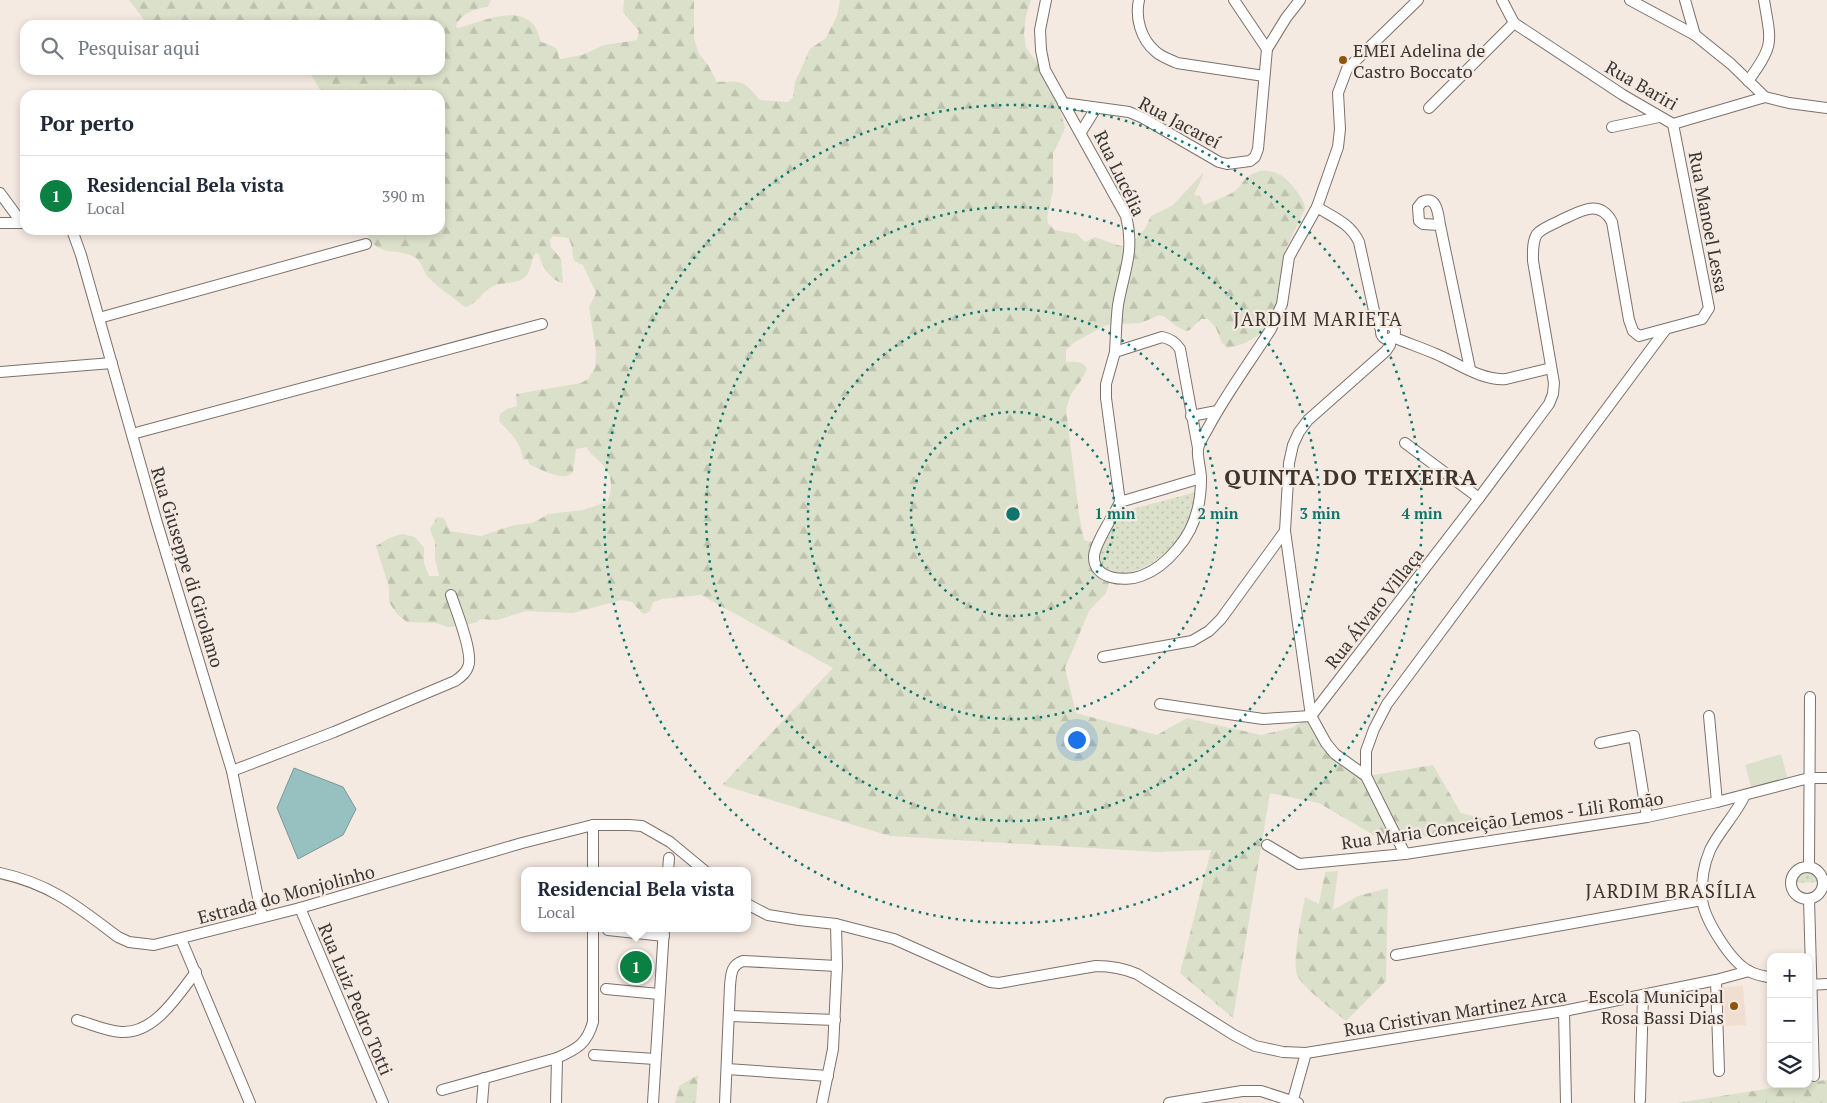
<!DOCTYPE html>
<html lang="pt">
<head>
<meta charset="utf-8">
<style>
  :root { --surface:#fff; --page:#f2f2f3; --text:#1f2937; --muted:#747a83; --line:#e0e1e3; --accent:#0b8043 }
  body { margin:0; font-family:"PT Serif",serif; background:var(--page); color:var(--text) }
  .controls { position:absolute; right:15px; bottom:15px; display:grid; overflow:hidden; border-radius:10px; box-shadow:0 2px 8px #0003 }
  .controls button { width:45px; height:45px; display:grid; place-items:center; padding:0; border:0; border-bottom:1px solid var(--line); background:var(--surface); color:var(--text); font:25px sans-serif }
  .you { position:absolute; left:1076px; top:739px; width:18px; height:18px; margin:-12px; border:4px solid #fff; border-radius:50%; background:#1a73e8; box-shadow:0 0 0 8px #1a73e833 }
  .badge { display:grid; place-items:center; width:32px; height:32px; border-radius:50%; background:var(--accent); color:#fff; font-size:16px; font-weight:700 }
  .pin { position:absolute; translate:-50% -50%; border:2px solid #fff; box-shadow:0 1px 5px #0006 }
  .popup { position:absolute; left:521px; top:867px; width:230px; height:65px; box-sizing:border-box; display:grid; place-content:center; border-radius:10px; background:var(--surface); filter:drop-shadow(0 1px 4px #0005); font-size:16px; white-space:nowrap; color:var(--muted) }
  .popup b { font-size:19px; color:var(--text) }
  .popup::after { content:''; position:absolute; left:50%; top:100%; margin-left:-10px; border:10px solid transparent; border-top-color:var(--surface) }
  .list { margin:0; padding:0; list-style:none }
  h2 { display:flex; justify-content:space-between; align-items:center; height:65px; margin:0; padding:0 20px; font-size:21px }
  h2 small { font-size:16px; font-weight:400; color:var(--muted) }
  .list li { display:grid; grid-template-columns:32px 1fr auto; gap:15px; align-items:center; box-sizing:border-box; height:80px; padding:0 20px; border-top:1px solid var(--line) }
  .list b { display:block; font-size:19px; white-space:nowrap }
  .list p { margin:0; font-size:16px; white-space:nowrap; color:var(--muted) }
  .list em { font-size:16px; font-style:normal; color:var(--muted) }
  .icon { flex:none; width:28px; height:28px; fill:none; stroke:currentColor; stroke-width:2; stroke-linecap:round; stroke-linejoin:round }
  .map { position:relative; flex:none; width:1827px; height:1103px; overflow:hidden }
  .search { position:absolute; background:var(--surface); box-shadow:0 2px 8px #0003; left:20px; top:20px; width:425px; height:55px; display:flex; align-items:center; gap:12px; box-sizing:border-box; padding:0 18px; border-radius:15px; color:var(--muted); font-size:19px }
  .panel { position:absolute; background:var(--surface); box-shadow:0 2px 8px #0003; left:20px; top:90px; width:425px; height:145px; border-radius:15px }
  .map>svg:first-child { display:block }
  .built { fill:#f0ded1 }
  .grass { fill:#dbe0ca }
  .forest { fill:url(#forest-firs) }
  .park { fill:url(#park-dots) }
  .water { fill:#97c0c1; stroke:#7b9796 }
  .lines { fill:none; stroke-linecap:round; stroke-linejoin:round }
  .street-casing { stroke:#7c726b; stroke-width:12 }
  .street { stroke:#fff; stroke-width:10 }
  .ring { fill:none; stroke:#0f766e; stroke-width:2.5; stroke-dasharray:2.5 5 }
  .poi-dot { fill:#8f5510; stroke:#f5eae2; stroke-width:2 }
  .labels { text-anchor:middle; dominant-baseline:central; stroke-width:4.5; stroke-linejoin:round; paint-order:stroke }
  .poi-label { font-size:18px; fill:#3b3633; stroke:#f5eae2; text-anchor:start }
  .street-label { font-size:18px; fill:#3b3633; stroke:#f5eae2 }
  .neighbourhood-label { font-size:19px; letter-spacing:1px; fill:#3e352f; stroke:#f5eae2 }
  .district-label { font-size:22px; font-weight:bold; letter-spacing:1px; fill:#3e352f; stroke:#f5eae2 }
  .centre { fill:#0f766e; stroke:#f5eae2; stroke-width:2.5 }
  .ring-label { font-size:15px; text-anchor:middle; font-weight:bold; fill:#0f766e; stroke:#f5eae2; stroke-width:4.5; stroke-linejoin:round; paint-order:stroke }
</style>
</head>
<body>
<div class="map">
<svg width="1827" height="1103" viewBox="0 0 1827 1103">
  <defs>
    <pattern id="forest-firs" width="22" height="20" patternUnits="userSpaceOnUse" patternTransform="scale(1.25)"><rect width="22" height="20" fill="#dbe0ca"/><path d="M5 1l3.5 6h-7zM16 11l3.5 6h-7z" fill="#bdc1ae"/></pattern>
    <pattern id="park-dots" width="8" height="8" patternUnits="userSpaceOnUse" patternTransform="scale(1.25)"><rect width="8" height="8" fill="#dbe0ca"/><path d="M2 2h.1M6 6h.1" fill="none" stroke="#bdc1ae" stroke-width="1.8" stroke-linecap="round"/></pattern>
  </defs>
  <rect width="100%" height="100%" fill="#f5eae2"/>
  <!-- built -->
  <path class="built" d="M1743,986L1746,1025L1726,1026L1723,987Z"/>
  <!-- grass -->
  <path class="grass" d="M1781,754L1788,780L1752,790L1745,765Z"/>
  <!-- forest -->
  <g class="forest">
    <path d="M129,0H491L488,7C476,8 459,14 456,27L459,28C480,22 515,5 533,24C537,28 539,36 541,42L548,44L557,49L559,58L561,59L582,55L604,45L637,40L639,31L623,12L624,0H694V37L698,52L708,65L717,82C743,81 743,80 760,100L788,102L793,97L795,82L810,49L826,38L837,16L840,0H1031L1026,16L1024,34L1026,48L1042,69L1060,110L1065,127L1063,133L1053,154V191L1047,217L1048,223L1055,230L1077,234L1085,242L1095,237L1117,245L1127,247L1144,230L1151,216L1173,205L1203,173L1202,178L1194,195L1200,196L1204,205C1214,200 1228,197 1236,190C1240,187 1242,182 1246,178C1261,166 1279,170 1290,183C1297,192 1304,198 1305,209L1284,253L1273,321C1263,335 1244,346 1227,348L1222,343L1216,328L1208,319H1201L1190,330L1186,331L1176,326L1165,317L1159,315L1141,323L1106,325L1075,342L1066,350V362C1075,362 1083,360 1087,369L1082,379L1071,394L1066,409L1079,514L1084,540L1100,544L1111,567L1110,580L1106,593L1089,611L1065,668L1076,713L1157,735L1187,718L1261,735L1291,728L1317,713L1337,754L1368,776L1433,765L1461,813L1522,828L1412,838L1390,845L1319,803L1270,793L1233,1018L1180,973L1211,850L1157,852L890,836L722,785L833,668L701,595L663,599L653,602L650,611L645,614L642,613L632,602L621,600L573,613L526,611L497,620L480,619L477,622L463,626L448,627L436,623L407,622L397,614L389,602V587L376,546L389,538L402,534L415,537L424,548V563L429,576H439L435,559V542L430,529L437,517L444,518L450,531L481,536L514,525L532,523L549,514L583,510L607,502C614,487 612,473 600,462C595,456 589,454 587,447L576,449L573,472C564,483 541,469 530,465L527,459L523,460C521,441 511,434 499,421L500,414L507,409L517,406L516,394L581,383L588,379L595,368L596,351L589,307L596,293L583,265L574,261C572,254 573,244 568,238L553,236L550,240L551,247L561,259L563,283C551,281 541,265 539,254L536,253C530,261 532,272 524,278C515,285 503,281 493,286C481,292 481,302 465,307C453,297 438,288 428,277C423,272 422,262 416,258C395,245 377,261 365,230H440V95H323L308,70H440V25H157L145,21Z"/>
    <path d="M1338,871L1333,910L1358,896L1388,888L1386,981L1346,1021C1334,1011 1303,988 1297,975C1292,962 1302,912 1305,897L1319,904L1325,872Z"/>
    <path d="M698,1075L696,1103H675L679,1086Z"/>
    <path d="M1827,1080V1103H1677L1797,1084H1808V1082Z"/>
  </g>
  <!-- park -->
  <g class="park">
    <path d="M1196,492C1196,513 1184,536 1169,550C1155,563 1125,582 1107,569C1103,566 1100,562 1099,557C1098,542 1114,524 1121,512Z"/>
    <path d="M1805,868C1814,868 1822,872 1822,882L1793,883C1794,875 1798,872 1805,868Z"/>
  </g>
  <!-- water -->
  <path class="water" d="M294,768L343,787L356,809L343,835L298,859L277,808Z"/>
  <g class="lines">
    <!-- street casing -->
    <g class="street-casing">
      <g id="street">
        <path d="M1046,0L1040,30L1041,50L1045,70L1126,216C1135,252 1124,270 1118,305C1116,321 1116,336 1115,352"/>
        <path d="M1139,0C1135,18 1141,39 1155,51C1161,57 1169,59 1177,63L1264,76"/>
        <path d="M1234,0L1267,49"/>
        <path d="M1502,0L1514,23"/>
        <path d="M1630,0L1695,35L1731,64L1765,97L1789,103L1827,108"/>
        <path d="M1685,0L1695,35"/>
        <path d="M1514,23L1623,95L1673,124L1765,97"/>
        <path d="M1748,81C1775,45 1771,42 1764,0"/>
        <path d="M1063,103L1129,112L1143,118L1219,162L1227,164L1250,161L1255,157L1258,149L1267,49L1286,18L1300,0"/>
        <path d="M1429,108L1514,23"/>
        <path d="M1612,127L1659,117"/>
        <path d="M1081,132L1096,108"/>
        <path d="M0,193L22,223"/>
        <path d="M1317,207L1338,147L1340,129L1338,93L1347,69L1418,0"/>
        <path d="M0,223H25"/>
        <path d="M1440,225L1423,224L1419,221L1418,207L1422,202C1437,195 1438,213 1440,225L1470,369"/>
        <path d="M72,230L81,255L157,523L232,771L262,917"/>
        <path d="M99,318L366,244"/>
        <circle cx="1388" cy="332" r="7"/>
        <path d="M1393,337C1407,343 1422,348 1436,354C1457,363 1482,381 1506,379L1551,368"/>
        <path d="M0,372L112,363"/>
        <path d="M1191,416L1217,411"/>
        <path d="M132,434L542,324"/>
        <path d="M1405,443L1479,498"/>
        <path d="M1198,448L1180,349C1175,342 1171,339 1162,337L1115,352L1106,384V398L1120,502L1201,478"/>
        <path d="M1120,502C1114,515 1095,543 1094,556C1093,580 1125,582 1141,576C1155,571 1168,560 1177,549C1194,530 1201,504 1201,479C1201,469 1197,458 1198,449C1199,442 1205,434 1208,428C1226,394 1250,362 1271,329L1282,304L1289,257L1317,207C1334,218 1350,223 1359,242L1375,315L1382,332"/>
        <path d="M1285,531L1311,716L1326,743L1335,754L1366,776L1405,854"/>
        <path d="M1103,657L1192,641L1209,631L1221,619L1285,531L1289,463L1293,445L1299,432L1308,420L1386,351L1390,345L1391,338"/>
        <path d="M1160,704L1263,719L1311,716L1479,498L1549,404L1553,394L1554,383L1533,261C1533,253 1532,242 1537,234C1542,228 1554,224 1561,220C1580,212 1599,198 1612,222L1629,320L1633,331L1639,336L1702,319L1709,308L1673,124"/>
        <path d="M1709,716L1717,802"/>
        <path d="M1600,743L1634,736L1647,817"/>
        <path d="M232,771L334,732L455,681C461,677 466,673 468,667C474,654 456,610 451,595"/>
        <path d="M1366,776V751L1374,729L1387,704L1666,329"/>
        <path d="M1745,795C1735,816 1719,831 1710,850C1704,864 1701,883 1702,899C1704,919 1731,962 1749,971C1755,975 1764,976 1771,978"/>
        <path d="M1267,845L1299,864L1405,854L1647,817L1717,802L1809,778H1827"/>
        <path d="M1809,866L1810,697"/>
        <circle cx="1807" cy="883" r="16"/>
        <path d="M593,871V825"/>
        <path d="M668,871L669,858"/>
        <path d="M0,873C51,884 78,907 118,937L129,942L154,945L300,908L522,843L593,825H629L642,826L670,842L705,871"/>
        <path d="M1809,899L1814,1076"/>
        <path d="M747,904L768,915L799,920L836,924L894,939L990,982L999,983L1096,966C1111,966 1123,968 1137,974L1234,1035L1255,1046L1283,1052L1306,1053L1564,1011L1716,980L1749,971"/>
        <path d="M300,908L383,1103"/>
        <path d="M608,930L664,936"/>
        <path d="M181,939L250,1103"/>
        <path d="M1396,955L1702,900"/>
        <path d="M1716,980L1719,1071"/>
        <path d="M1808,985L1827,984"/>
        <path d="M606,989L659,994"/>
        <path d="M1564,1011L1566,1103"/>
        <path d="M729,1016L835,1020"/>
        <path d="M77,1020C91,1024 106,1031 121,1032C155,1034 177,996 196,972"/>
        <path d="M594,1055L655,1059"/>
        <path d="M727,1069L828,1076"/>
        <path d="M442,1090L557,1058"/>
        <path d="M1640,1100L1643,995"/>
        <path d="M482,1103L484,1078"/>
        <path d="M556,1103L557,1058C577,1049 587,1044 593,1022V928"/>
        <path d="M653,1103L664,928"/>
        <path d="M725,1103L730,986C731,974 731,965 743,961L837,966"/>
        <path d="M822,1103L833,1049L837,966L836,924"/>
        <path d="M1169,1103L1242,1091H1261L1298,1103"/>
        <path d="M1292,1103L1306,1053"/>
      </g>
    </g>
    <!-- street -->
    <use href="#street" class="street"/>
  </g>
  <!-- distance rings -->
  <g class="ring">
    <circle cx="1013" cy="514" r="102"/>
    <circle cx="1013" cy="514" r="205"/>
    <circle cx="1013" cy="514" r="307"/>
    <circle cx="1013" cy="514" r="409"/>
  </g>
  <!-- markers -->
  <g class="poi-dot">
    <circle cx="1343" cy="60" r="5"/>
    <circle cx="1734" cy="1006" r="5"/>
  </g>
  <g class="labels">
    <!-- poi labels -->
    <g class="poi-label">
      <text x="1353" y="50">EMEI Adelina de<tspan x="1353" dy="21">Castro Boccato</tspan></text>
      <text x="1724" y="996" text-anchor="end">Escola Municipal<tspan x="1724" dy="21">Rosa Bassi Dias</tspan></text>
    </g>
    <!-- street labels -->
    <g class="street-label">
      <text transform="translate(1642 85) rotate(30)">Rua Bariri</text>
      <text transform="translate(1180 122) rotate(28)">Rua Jacareí</text>
      <text transform="translate(1120 173) rotate(64)">Rua Lucélia</text>
      <text transform="translate(1709 222) rotate(79)">Rua Manoel Lessa</text>
      <text transform="translate(188 567) rotate(73)">Rua Giuseppe di Girolamo</text>
      <text transform="translate(1374 608) rotate(-52)">Rua Álvaro Villaça</text>
      <text transform="translate(1502 820) rotate(-8)">Rua Maria Conceição Lemos - Lili Romão</text>
      <text transform="translate(286 894) rotate(-15)">Estrada do Monjolinho</text>
      <text transform="translate(356 999) rotate(67)">Rua Luiz Pedro Totti</text>
      <text transform="translate(1455 1012) rotate(-9)">Rua Cristivan Martinez Arca</text>
    </g>
    <!-- neighbourhood labels -->
    <g class="neighbourhood-label">
      <text x="1318" y="318">JARDIM MARIETA</text>
      <text x="1671" y="890">JARDIM BRASÍLIA</text>
    </g>
    <!-- district labels -->
    <g class="district-label">
      <text x="1351" y="476">QUINTA DO TEIXEIRA</text>
    </g>
  </g>
  <circle cx="1013" cy="514" r="8" class="centre"/>
  <g class="ring-label">
    <text x="1115" y="519">1 min</text>
    <text x="1218" y="519">2 min</text>
    <text x="1320" y="519">3 min</text>
    <text x="1422" y="519">4 min</text>
  </g>
</svg>
<div class="controls">
<button>+</button>
<button>−</button>
<button><svg class="icon" aria-label="layers" viewBox="0 0 24 24"><path d="M12 4l9 5-9 5-9-5zM3 14l9 5 9-5"/></svg></button>
</div>
<div class="you"></div>
<div class="pin badge" style="left:636px;top:967px">1</div>
<div class="popup"><b>Residencial Bela vista</b>Local</div>
<div class="search"><svg class="icon" aria-label="search" viewBox="0 0 24 24"><circle cx="10" cy="10" r="6"/><path d="M15 15l6 6"/></svg>Pesquisar aqui</div>
<section class="panel">
<h2>Por perto<small></small></h2>
<ul class="list">
<li><span class="badge">1</span><div><b>Residencial Bela vista</b><p>Local</p></div><em>390 m</em></li>
</ul>
</section>
</div>
</body>
</html>
